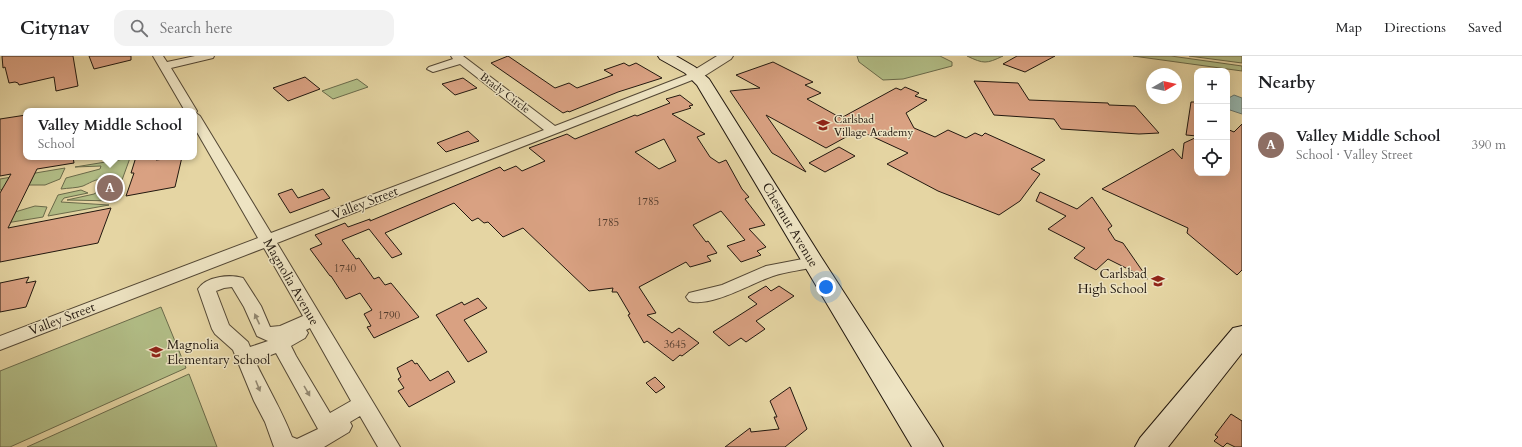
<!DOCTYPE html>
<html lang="en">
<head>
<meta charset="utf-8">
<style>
  :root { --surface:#fff; --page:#f2f2f2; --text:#202124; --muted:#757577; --line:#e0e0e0; --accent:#b45309 }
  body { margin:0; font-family:Cardo,serif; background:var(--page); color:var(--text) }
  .controls { position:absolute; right:12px; top:12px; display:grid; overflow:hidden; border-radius:8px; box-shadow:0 4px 16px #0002 }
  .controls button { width:36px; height:36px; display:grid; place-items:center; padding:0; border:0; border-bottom:1px solid var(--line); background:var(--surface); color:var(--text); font:20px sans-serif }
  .compass { position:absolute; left:1146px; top:12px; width:36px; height:36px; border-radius:50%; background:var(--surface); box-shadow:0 4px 16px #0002; rotate:81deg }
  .you { position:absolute; left:826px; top:231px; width:14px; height:14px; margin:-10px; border:3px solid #fff; border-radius:50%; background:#1a73e8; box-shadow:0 0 0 6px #1a73e833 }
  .badge { display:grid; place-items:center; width:26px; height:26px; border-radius:50%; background:var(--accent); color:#fff; font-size:13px; font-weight:700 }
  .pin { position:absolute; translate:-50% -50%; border:2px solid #fff; box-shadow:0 1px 4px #0006 }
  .popup { position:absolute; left:23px; top:52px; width:174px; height:52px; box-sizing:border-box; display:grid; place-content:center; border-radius:8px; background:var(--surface); filter:drop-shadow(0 1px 3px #0005); font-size:13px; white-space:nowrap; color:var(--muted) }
  .popup b { font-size:15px; color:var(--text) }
  .popup::after { content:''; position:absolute; left:50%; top:100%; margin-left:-8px; border:8px solid transparent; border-top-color:var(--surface) }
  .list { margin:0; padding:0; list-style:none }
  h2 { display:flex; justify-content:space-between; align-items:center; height:52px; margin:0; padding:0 16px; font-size:17px }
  h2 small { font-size:13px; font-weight:400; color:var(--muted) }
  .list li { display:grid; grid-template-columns:26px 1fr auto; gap:12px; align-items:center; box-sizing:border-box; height:72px; padding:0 16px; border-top:1px solid var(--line) }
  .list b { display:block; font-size:15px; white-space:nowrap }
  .list p { margin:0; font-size:13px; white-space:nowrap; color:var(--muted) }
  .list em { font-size:13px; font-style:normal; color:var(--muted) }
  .icon { flex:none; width:22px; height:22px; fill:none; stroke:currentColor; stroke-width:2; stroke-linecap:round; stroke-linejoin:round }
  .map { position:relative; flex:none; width:1242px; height:391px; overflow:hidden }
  header { display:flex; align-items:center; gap:24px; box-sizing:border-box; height:56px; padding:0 20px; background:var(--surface); border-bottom:1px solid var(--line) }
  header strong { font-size:19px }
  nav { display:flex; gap:22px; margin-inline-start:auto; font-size:14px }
  .search { width:280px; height:36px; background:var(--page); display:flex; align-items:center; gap:10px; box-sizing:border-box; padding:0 14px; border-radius:12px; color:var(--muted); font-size:15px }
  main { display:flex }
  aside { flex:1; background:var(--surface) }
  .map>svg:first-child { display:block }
  .green { fill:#b2be87; stroke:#6a6b4b }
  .water { fill:#98b7ae; stroke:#69776e }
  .building { fill:#d9a182; stroke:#22180f; fill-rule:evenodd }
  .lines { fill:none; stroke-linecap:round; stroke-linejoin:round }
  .minor-casing { stroke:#534734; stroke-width:2 }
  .tertiary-casing { stroke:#534734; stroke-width:2 }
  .secondary-casing { stroke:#22180f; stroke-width:2 }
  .minor { fill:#eee4c3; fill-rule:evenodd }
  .tertiary { fill:#eee4c3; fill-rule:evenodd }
  .secondary { fill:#eee4c3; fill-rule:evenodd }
  .oneway { fill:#928872 }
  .labels { text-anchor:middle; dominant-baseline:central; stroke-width:3; stroke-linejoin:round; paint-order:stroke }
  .far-street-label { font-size:11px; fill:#22180f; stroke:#eee4c3 }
  .far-poi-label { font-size:11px; fill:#22180f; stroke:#eee4c3; text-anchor:start }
  .number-label { font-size:11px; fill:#503a2c }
  .street-label { font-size:13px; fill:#22180f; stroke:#eee4c3 }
  .poi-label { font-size:13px; fill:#22180f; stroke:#eee4c3; text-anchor:end }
</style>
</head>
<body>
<header>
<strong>Citynav</strong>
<div class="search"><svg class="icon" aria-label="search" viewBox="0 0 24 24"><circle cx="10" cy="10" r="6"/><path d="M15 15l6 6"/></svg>Search here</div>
<nav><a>Map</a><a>Directions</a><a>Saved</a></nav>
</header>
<main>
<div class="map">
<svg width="1242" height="391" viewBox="0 0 1242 391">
  <rect width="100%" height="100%" fill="#e5d5a3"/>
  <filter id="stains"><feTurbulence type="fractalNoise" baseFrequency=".005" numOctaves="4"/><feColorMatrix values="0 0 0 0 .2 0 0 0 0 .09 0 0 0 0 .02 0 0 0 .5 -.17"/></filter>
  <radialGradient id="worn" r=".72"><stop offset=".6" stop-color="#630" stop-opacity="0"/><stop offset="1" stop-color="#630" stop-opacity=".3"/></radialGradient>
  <!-- green -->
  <g class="green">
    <path d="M857,0H940L952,6V10L903,23L883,24L859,6Z"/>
    <path d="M967,0H1003C986,8 984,8 967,0Z"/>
    <path d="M1133,0H1171L1242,10V15Z"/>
    <path d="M1189,0H1242V7Z"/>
    <path d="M357,23L368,31L333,43L322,35Z"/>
    <path d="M130,102L122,124L109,127L108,124C98,121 92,126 83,130C77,132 68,132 61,133L66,122L100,113L101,110L75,111Z"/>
    <path d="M65,112L60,123L45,129H29L0,134V123Z"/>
    <path d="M117,128L116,130H121L115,145L67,144L94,138L108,129Z"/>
    <path d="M81,134L88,137L64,142L61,146L109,149L48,160L58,139Z"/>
    <path d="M35,150L47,151L43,161L0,168L15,156Z"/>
    <path d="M161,251L186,312L10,391H0V315Z"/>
    <path d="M189,318L217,391H27Z"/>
  </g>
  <!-- water -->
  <path class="water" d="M1234,39L1242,42V58L1227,53V43Z"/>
  <!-- building -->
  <g class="building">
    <path d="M2,0H73L78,30L56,35L54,21L19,29L18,27L15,26L9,27L5,11L3,12Z"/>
    <path d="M89,0H131V4L94,13Z"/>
    <path d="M508,0L555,32L569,27L577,32L602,23L613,19L604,14L624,7L629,10L636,7L662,22L618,36L569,56L568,55L563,57L491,7Z"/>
    <path d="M1017,0H1055L1025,16L1003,8Z"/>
    <path d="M773,6L813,26L805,29L821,37L807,43L841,62L896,32L901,34L905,31L919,37L915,40L927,44L906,57L914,72L935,81L948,74L966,82L975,77L982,80L985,77L1045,104L1031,113L1040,118L1020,145L999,159L938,135L887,108L908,97L869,79L857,75L826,92L766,59L806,116L772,97L730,35L760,32L736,19Z"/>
    <path d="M305,21L320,33L288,45L273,32Z"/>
    <path d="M463,22L477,32L455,39L442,28Z"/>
    <path d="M974,25L1018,27L1029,44L1108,47L1109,49L1135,50L1159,77L1139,78L1061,73L1054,63L994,59Z"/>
    <path d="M680,39L693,49L689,50L691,52L672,58L705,78L697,81L710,101L719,107L726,104L742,133L749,141L745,143L765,169L749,173L766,191L757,195L761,199L741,206L727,190L745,184L721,155L693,169L706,186L708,185L717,197L707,200L711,205L690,211L686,206L639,231L656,257L647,259L672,277L679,272L699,287L682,300L680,299L673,305L647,285L644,287L628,259L630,258L617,236H612L613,232L589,235L523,172L503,181L488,166L484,167L478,162L472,165L454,147L385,177L402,198L392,202L369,173L342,184L356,203L359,202L374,223L379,221L385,229L391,227L419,261L374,282L367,271L371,270L364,258L372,254L360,237L346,243L331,220H330L310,193L322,188L315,179L345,167L348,171L370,163V165L500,111L504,115L516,110L522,115L545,105L529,92L567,78L575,83L635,59L637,60L670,47L666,43ZM664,83L676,105L659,113L635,96Z"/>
    <path d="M1191,46H1197V80L1186,79Z"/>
    <path d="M26,59V101H73L74,107L37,113L8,172L111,152L98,187L0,206V137L11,118L0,120V63Z"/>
    <path d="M1242,68V214L1237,219L1187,177L1188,172L1102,133L1173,93L1182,103L1184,87L1197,81V117H1227V73L1234,76Z"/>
    <path d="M468,75L479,85L446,96L437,87Z"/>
    <path d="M839,91L855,100L825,116L809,107Z"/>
    <path d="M136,101H156V104L182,101L175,131L126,140L134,117H131Z"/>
    <path d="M292,133L298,142L323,133L330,142L290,157L278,138Z"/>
    <path d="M1040,136L1077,153L1092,141L1112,170L1108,173L1115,184L1123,187L1148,223L1108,203L1096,214L1074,202L1085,192L1048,173L1066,160L1036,145Z"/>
    <path d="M29,221L26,227L36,225L26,251L0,256V227Z"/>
    <path d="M766,230L771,235L779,230L794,240L756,265L765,273L746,286L741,282L729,290L713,276L757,248L748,241Z"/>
    <path d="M478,242L487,252L464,264L487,296L468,306L436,259L462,246L464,249Z"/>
    <path d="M412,304L415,308L417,307L430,325L448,315L455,326L409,351L398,335L404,332L398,323L401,321L397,312Z"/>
    <path d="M655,321L665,331L656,337L646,327Z"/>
    <path d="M790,331L807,373L785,391H725L750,372L751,376L779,373L774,361H777L770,345Z"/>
    <path d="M1231,358L1242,365V391H1235L1227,387L1223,391L1214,385L1218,381L1215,379Z"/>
  </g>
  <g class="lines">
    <!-- minor casing -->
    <g class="minor-casing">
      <g id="minor">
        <path d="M153,0H163L167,6L195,0H214L213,2L171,12L197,55L196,57L200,60L271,177L544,74L460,8L433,16L427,13L429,11L453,3L451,0H463L555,70L692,17H700L702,19L700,21L277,187L400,391H378L360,360L350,366L352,370L349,376L324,391H274L265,366L254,345L233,294L215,278L212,273L198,233C206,220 230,218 243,222L261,250L270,271L280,270L303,260L264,192L0,294V280L258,182L194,71V55H185ZM232,231L244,251L257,280L268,285L250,291L248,286L229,269L216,235L224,232ZM310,272L351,345L330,357L296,300L291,290L305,282L308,277L306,274ZM276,297L318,373L297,383L292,381C282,355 267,330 255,305Z"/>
        <path d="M813,201L819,202L821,206L819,210C804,214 788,215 773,220C752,227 711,252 689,245L686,241L689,237L722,229L766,210Z"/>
      </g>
    </g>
    <!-- tertiary casing -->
    <g class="tertiary-casing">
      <path id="tertiary" d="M717,0H733L731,3L701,22L696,23L691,22L689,19L691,16Z"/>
    </g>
    <!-- secondary casing -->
    <g class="secondary-casing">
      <g id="secondary">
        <path d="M658,0H676L695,11L709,23L821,201L938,382L943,391H912L697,29L685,17L660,3Z"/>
        <path d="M1242,270V297L1168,391H1135L1140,382L1233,272Z"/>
      </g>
    </g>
    <!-- minor -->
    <use href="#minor" class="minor"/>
    <!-- tertiary -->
    <use href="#tertiary" class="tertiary"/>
    <!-- secondary -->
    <use href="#secondary" class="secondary"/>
  </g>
  <!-- one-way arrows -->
  <defs><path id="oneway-solid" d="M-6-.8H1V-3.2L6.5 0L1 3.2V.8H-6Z"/></defs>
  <g class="oneway">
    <use href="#oneway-solid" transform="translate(257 263) rotate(-115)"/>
    <use href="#oneway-solid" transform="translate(258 330) rotate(68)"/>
    <use href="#oneway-solid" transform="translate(307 335) rotate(60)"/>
  </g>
  <!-- icons -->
  <defs>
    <g id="school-bare" transform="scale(1.08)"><path d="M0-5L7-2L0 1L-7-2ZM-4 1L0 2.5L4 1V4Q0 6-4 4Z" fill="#8f2418" stroke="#eee4c3" stroke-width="2.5" paint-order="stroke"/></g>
  </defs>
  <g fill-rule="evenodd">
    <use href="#school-bare" x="823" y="69"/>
    <use href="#school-bare" x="1158" y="225"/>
    <use href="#school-bare" x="156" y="296"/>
  </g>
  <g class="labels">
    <!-- far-street labels -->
    <g class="far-street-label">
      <text transform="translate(505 37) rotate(37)">Brady Circle</text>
    </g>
    <!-- far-poi labels -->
    <g class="far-poi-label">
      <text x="834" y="63">Carlsbad<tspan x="834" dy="13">Village Academy</tspan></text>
    </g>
    <!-- number labels -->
    <g class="number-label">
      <text x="648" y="145">1785</text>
      <text x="608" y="166">1785</text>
      <text x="345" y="212">1740</text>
      <text x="389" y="259">1790</text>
      <text x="675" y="288">3645</text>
    </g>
    <!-- street labels -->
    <g class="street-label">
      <text transform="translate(365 147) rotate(-21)">Valley Street</text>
      <text transform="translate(790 169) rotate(59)">Chestnut Avenue</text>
      <text transform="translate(291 226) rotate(60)">Magnolia Avenue</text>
      <text transform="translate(62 263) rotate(-21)">Valley Street</text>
    </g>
    <!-- poi labels -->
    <g class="poi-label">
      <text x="1147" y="218">Carlsbad<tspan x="1147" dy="15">High School</tspan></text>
      <text x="167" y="289" text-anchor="start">Magnolia<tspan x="167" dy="15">Elementary School</tspan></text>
    </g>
  </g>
  <rect width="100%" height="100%" filter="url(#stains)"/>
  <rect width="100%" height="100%" fill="url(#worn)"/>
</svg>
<div class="controls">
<button>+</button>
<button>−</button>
<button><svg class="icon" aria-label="locate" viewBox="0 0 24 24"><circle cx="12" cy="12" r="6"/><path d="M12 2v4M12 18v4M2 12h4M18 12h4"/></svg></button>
</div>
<svg class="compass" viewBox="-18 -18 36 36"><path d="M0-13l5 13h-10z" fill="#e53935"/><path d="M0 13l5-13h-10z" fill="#757577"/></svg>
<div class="you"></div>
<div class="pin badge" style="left:110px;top:132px;background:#8d6e63">A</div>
<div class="popup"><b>Valley Middle School</b>School</div>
</div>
<aside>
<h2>Nearby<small></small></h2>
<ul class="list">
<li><span class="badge" style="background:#8d6e63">A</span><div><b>Valley Middle School</b><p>School · Valley Street</p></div><em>390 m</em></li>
</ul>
</aside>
</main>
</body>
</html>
